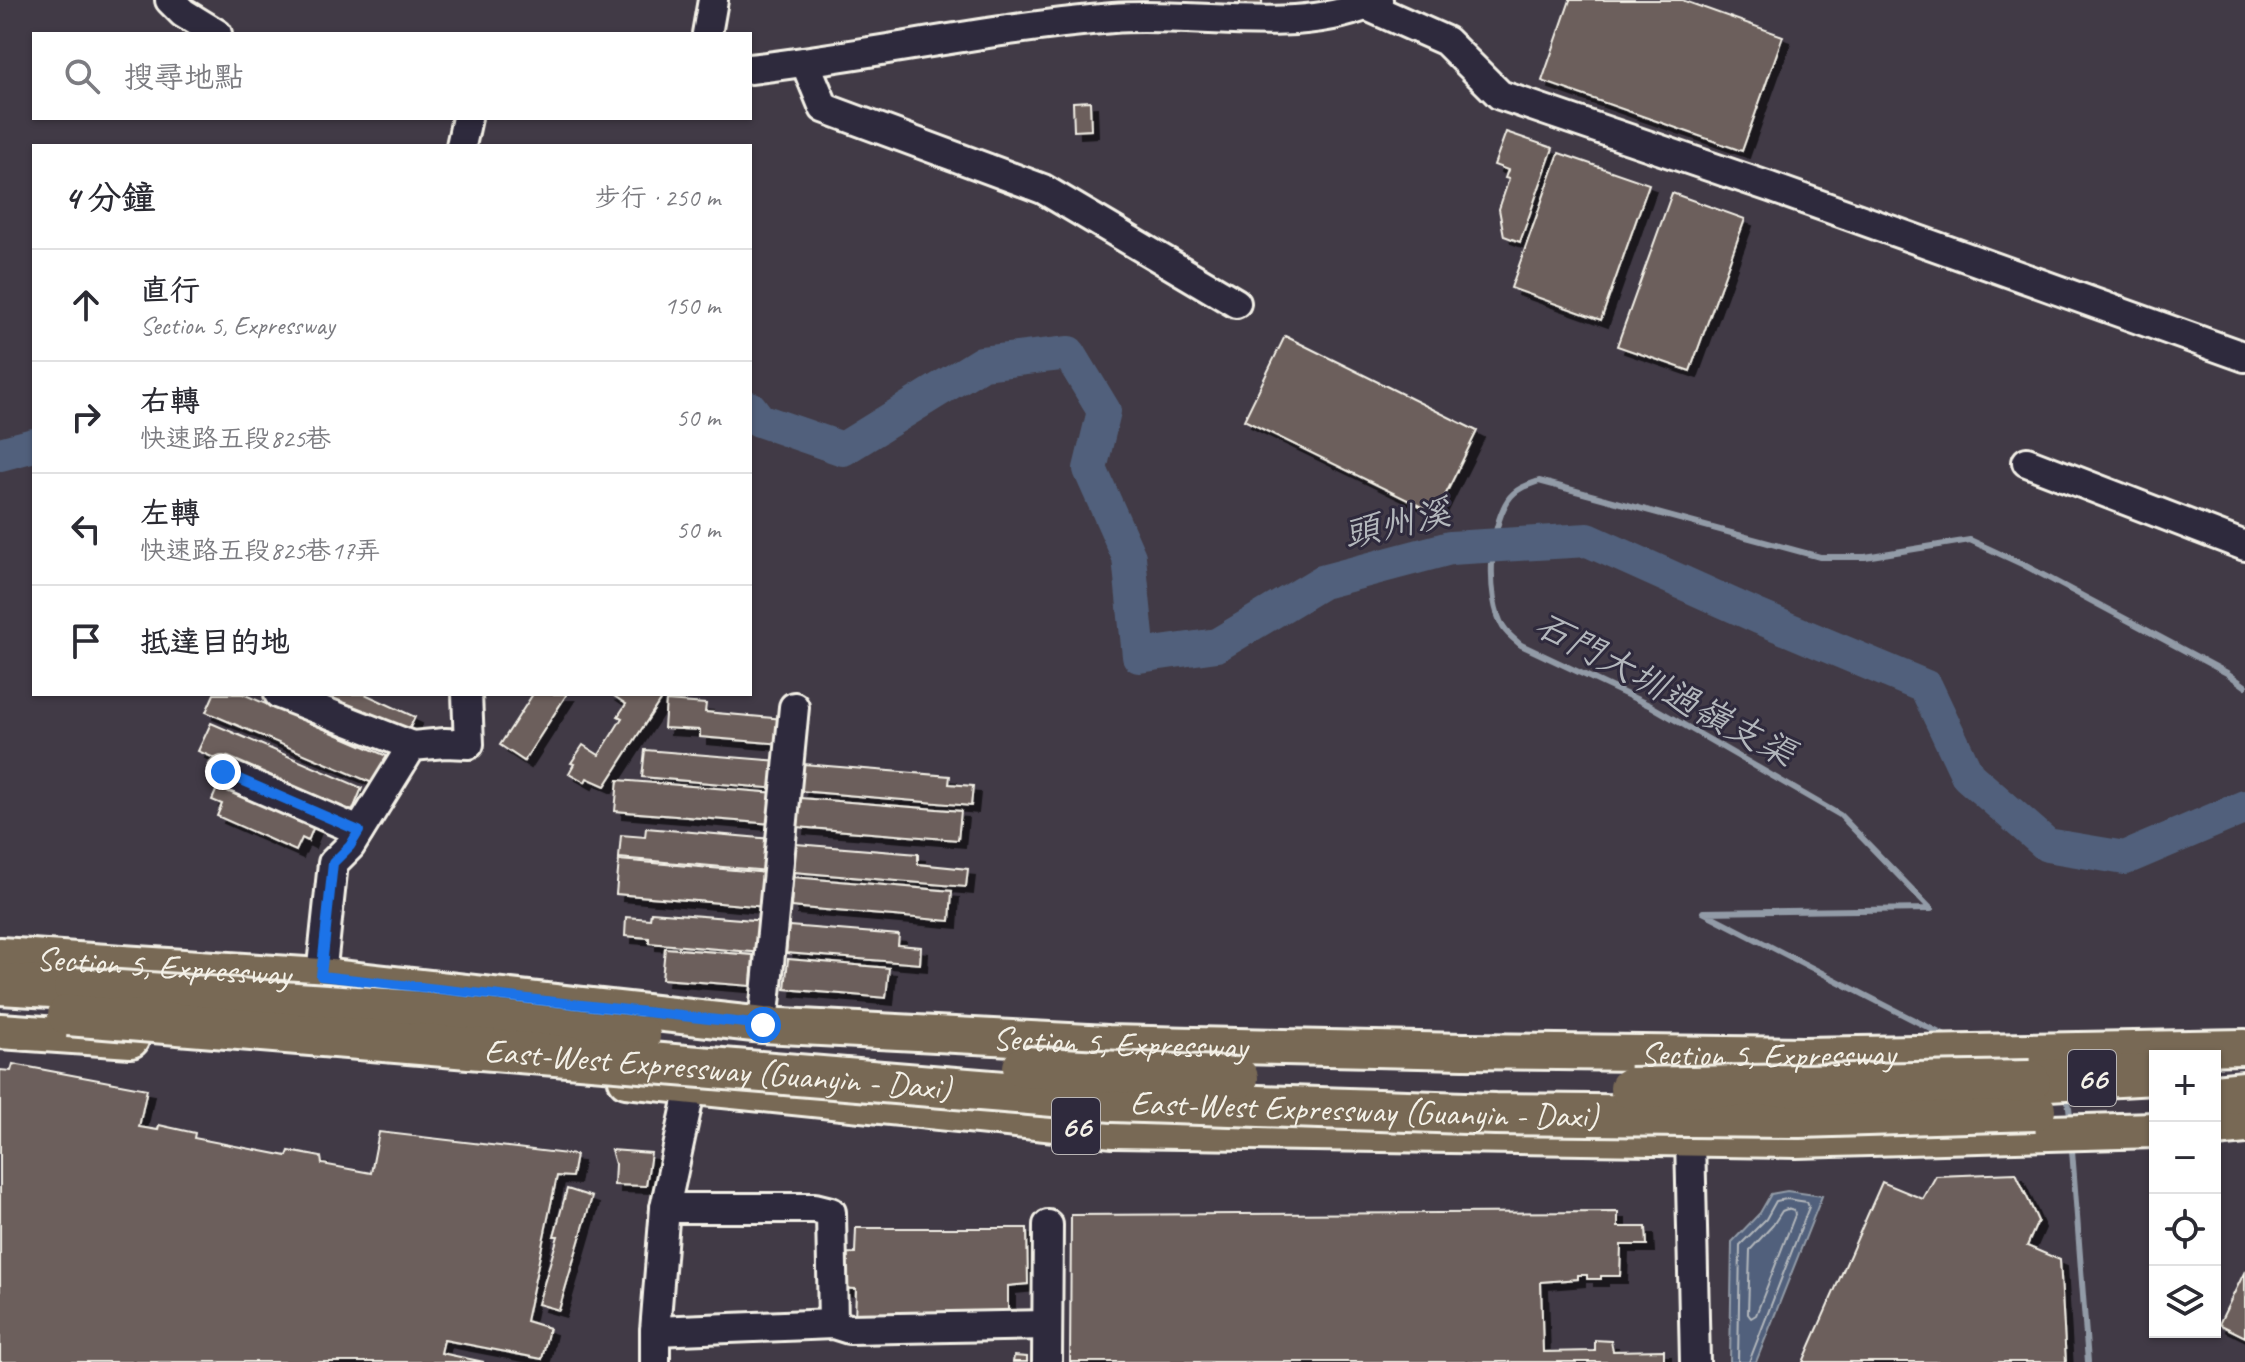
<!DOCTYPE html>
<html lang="zh-TW">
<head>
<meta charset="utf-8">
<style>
  :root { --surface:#fff; --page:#f2f2f3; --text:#2b2b33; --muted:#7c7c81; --line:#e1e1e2 }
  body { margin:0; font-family:Caveat,"LXGW WenKai TC",sans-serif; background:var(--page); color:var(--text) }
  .controls { position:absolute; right:24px; bottom:24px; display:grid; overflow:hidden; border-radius:0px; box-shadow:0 2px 6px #0004 }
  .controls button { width:72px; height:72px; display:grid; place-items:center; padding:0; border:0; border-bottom:2px solid var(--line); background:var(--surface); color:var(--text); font:40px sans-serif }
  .stop { position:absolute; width:24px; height:24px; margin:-18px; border:6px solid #1a73e8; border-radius:50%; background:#fff }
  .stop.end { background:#1a73e8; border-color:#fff; box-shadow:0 2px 8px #0008 }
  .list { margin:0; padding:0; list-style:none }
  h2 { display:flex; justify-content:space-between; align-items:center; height:104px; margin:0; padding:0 32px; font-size:34px }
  h2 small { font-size:26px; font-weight:400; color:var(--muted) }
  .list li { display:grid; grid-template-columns:52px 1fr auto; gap:24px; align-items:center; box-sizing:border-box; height:112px; padding:0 32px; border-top:2px solid var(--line) }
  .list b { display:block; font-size:30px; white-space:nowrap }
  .list p { margin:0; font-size:26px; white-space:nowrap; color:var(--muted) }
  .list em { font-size:26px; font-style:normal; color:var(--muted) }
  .icon { flex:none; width:44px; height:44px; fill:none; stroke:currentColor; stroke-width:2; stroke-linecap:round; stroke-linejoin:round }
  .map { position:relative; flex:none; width:2245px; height:1362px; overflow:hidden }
  .search { position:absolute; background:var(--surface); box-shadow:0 2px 6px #0004; left:32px; top:32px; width:720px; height:88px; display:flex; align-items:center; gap:20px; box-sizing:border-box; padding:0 28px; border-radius:0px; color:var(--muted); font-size:30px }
  .panel { position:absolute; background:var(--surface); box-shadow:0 2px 6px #0004; left:32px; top:144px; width:720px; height:552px; border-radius:0px }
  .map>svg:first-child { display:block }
  .water { fill:#51617b; stroke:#929ba7; stroke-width:2 }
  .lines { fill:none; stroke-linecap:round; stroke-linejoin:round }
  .shore { stroke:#b3b7bc; stroke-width:2 }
  .stream { stroke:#929ba7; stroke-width:6 }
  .river { stroke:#51617b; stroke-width:34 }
  .building { fill:#6c5f5b; stroke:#f4f1e8; stroke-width:2; filter:url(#shadow) }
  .minor-casing { stroke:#f4f1e8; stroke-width:34 }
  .major-casing { stroke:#f4f1e8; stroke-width:40 }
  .highway-casing { stroke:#f4f1e8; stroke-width:46 }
  .minor { stroke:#2f2a3d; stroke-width:28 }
  .major { stroke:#786954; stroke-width:34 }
  .highway { stroke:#786954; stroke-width:40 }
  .highway-bridge-casing { stroke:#f4f1e8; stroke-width:46; stroke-linecap:butt }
  .highway-bridge { stroke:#786954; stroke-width:40 }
  .route { stroke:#1a73e8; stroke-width:10 }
  .labels { text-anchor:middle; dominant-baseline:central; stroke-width:6; stroke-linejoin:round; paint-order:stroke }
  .shield { fill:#2f2a3d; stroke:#b9b5b5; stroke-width:2 }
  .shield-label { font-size:32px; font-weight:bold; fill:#f4f1e8 }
  .street-label { font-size:34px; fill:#f4f1e8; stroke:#2f2a3d }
  .water-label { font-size:36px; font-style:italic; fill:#b3b7bc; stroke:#2f2a3d }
</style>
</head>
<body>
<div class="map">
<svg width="2245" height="1362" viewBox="0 0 2245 1362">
  <defs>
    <filter id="shadow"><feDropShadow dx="7" dy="7" stdDeviation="0" flood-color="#0009"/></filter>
  </defs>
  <rect width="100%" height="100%" fill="#413a46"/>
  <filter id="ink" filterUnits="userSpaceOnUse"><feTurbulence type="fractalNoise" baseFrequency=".0125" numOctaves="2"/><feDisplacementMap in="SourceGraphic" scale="16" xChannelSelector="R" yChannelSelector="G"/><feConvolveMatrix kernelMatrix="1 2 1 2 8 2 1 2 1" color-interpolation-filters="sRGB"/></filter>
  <g filter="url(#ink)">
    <!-- water -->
    <path class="water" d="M1787,1191L1822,1196L1756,1362H1730L1732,1242L1760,1213L1771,1194Z"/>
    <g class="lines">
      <!-- shore -->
      <g class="shore">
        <path d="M1787,1209L1794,1211L1795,1215L1756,1315L1751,1318L1748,1314L1750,1250L1773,1225L1782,1211Z"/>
        <path d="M1738,1362L1740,1245L1766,1219L1776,1201L1787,1199L1807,1202L1809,1207L1749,1362"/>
      </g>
      <!-- stream -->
      <g class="stream">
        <path d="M1947,1037L1703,912L1931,909L1840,815L1651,706L1521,645C1515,640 1507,634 1503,627C1486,598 1489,529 1508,500C1515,489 1527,485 1539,481L1820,557H1865L1970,540L2024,565L2227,673L2245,686"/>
        <path d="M2061,1096L2068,1100L2070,1115"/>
        <path d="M2072,1150L2088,1362"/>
      </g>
      <!-- river -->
      <g class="river">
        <path d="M750,408L759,420L843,449L982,363L1069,353L1104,411L1090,469L1129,557L1139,656L1217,645L1322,582L1450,548L1588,540L1759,617L1926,687L1968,776L2047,845L2125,858L2245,807"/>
        <path d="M0,454L34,445"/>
      </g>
    </g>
    <!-- building -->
    <g class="building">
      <path d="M1240,0H1262L1263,27H1240Z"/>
      <path d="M1570,0H1682L1783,36L1742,151L1542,81Z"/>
      <path d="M1090,101L1091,130L1074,131L1073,102Z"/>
      <path d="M1506,132L1553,148L1520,242L1504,236L1499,209L1509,179L1505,178L1508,170L1494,165Z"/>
      <path d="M1559,153L1649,184L1601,320L1511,288Z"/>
      <path d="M1672,193L1745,219L1690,371L1617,346Z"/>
      <path d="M1285,336L1477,431L1436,514L1244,420Z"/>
      <path d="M214,694H243L389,757L377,785L206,712Z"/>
      <path d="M299,694H365L415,717L403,742Z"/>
      <path d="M533,694H567L524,761L500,745Z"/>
      <path d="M611,694H653L661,699L605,786L587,778L585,782L569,773L574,764L571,763L583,745L599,755L622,718L618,716L626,704Z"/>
      <path d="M666,701L706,704L705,712L784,719L782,744L700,737V730L664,728Z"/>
      <path d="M211,723L362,788L350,817L198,751Z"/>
      <path d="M645,750L780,761L778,789L642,777Z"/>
      <path d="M803,764L950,776L949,784L973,786L971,806L800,791Z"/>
      <path d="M618,780L777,793L774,824L615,811Z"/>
      <path d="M219,784L314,826L308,841L302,838L296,851L217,816L222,804L212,800Z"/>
      <path d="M800,798L961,811L958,840L797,827Z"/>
      <path d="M646,828L772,839L769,871L619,858L621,835L645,837Z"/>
      <path d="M796,844L918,854V864L968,869L966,887L794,872Z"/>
      <path d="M619,860L769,873L766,907L616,894Z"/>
      <path d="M793,877L952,891L950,921L791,907Z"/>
      <path d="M651,912L766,921L763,953L649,943V938L625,936L626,917L650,919Z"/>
      <path d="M789,926L899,935L898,945L921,947L920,964L786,953Z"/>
      <path d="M665,948L753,955L751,986L662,979Z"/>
      <path d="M788,959L889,968L886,998L785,989Z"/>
      <path d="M13,1064L147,1089L139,1127L158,1130L159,1125L195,1133L194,1138L287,1156L289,1151L321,1157L322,1164L371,1173L379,1132L576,1155L572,1177L557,1176L526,1321L549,1328L542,1359L444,1340L441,1353L484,1362H0V1070L11,1071Z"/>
      <path d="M611,1150L651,1153L646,1186L614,1185L615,1164Z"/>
      <path d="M2016,1173L2038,1221L2027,1246L2060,1260L2066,1362H1803L1882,1182L1923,1199L1936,1176Z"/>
      <path d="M567,1189L592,1197L559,1310L538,1304L558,1236H554Z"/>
      <path d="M1618,1212V1227H1646L1647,1245H1621L1620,1276H1601V1279H1587V1275H1578V1279L1541,1282L1543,1352L1595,1351V1340L1611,1341L1613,1351L1664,1350V1362H1070L1071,1215Z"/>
      <path d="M856,1228H1027L1028,1284L1008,1286V1313L920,1318V1313H883V1321H855L856,1289L831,1288L832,1254L855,1253Z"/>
      <path d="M2245,1271V1337L2219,1324Z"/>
      <path d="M1014,1356L1027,1357V1362H1013Z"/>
    </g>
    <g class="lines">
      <!-- minor casing -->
      <g class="minor-casing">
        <g id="minor">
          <path d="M170,0L183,13L217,34"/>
          <path d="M1367,6L1446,41L1500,95L1770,187L2245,357"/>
          <path d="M707,34L713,0"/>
          <path d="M805,62L824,108L1043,189L1236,303"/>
          <path d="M750,69C871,55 991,28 1113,18C1196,11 1302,38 1378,0"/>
          <path d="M461,146L467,118"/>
          <path d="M2027,462L2245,546"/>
          <path d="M279,694L412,746"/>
          <path d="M223,772L359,831"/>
          <path d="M321,976L333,863L350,846L412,746L445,743L469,744L467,694"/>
          <path d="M763,1025L794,707"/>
          <path d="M1690,1138L1695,1362"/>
          <path d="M665,1208H815L831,1212L833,1324"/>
          <path d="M655,1331L833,1324L849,1329L1047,1325"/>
          <path d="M655,1362V1331L665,1208L691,1087"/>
          <path d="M1047,1362L1048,1225"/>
        </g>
      </g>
      <!-- major casing -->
      <g class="major-casing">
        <g id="major">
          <path id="s1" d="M0,955L321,976L763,1025L1108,1043L1464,1051L1803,1055L2245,1047"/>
          <path d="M0,1031L131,1040"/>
          <path d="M626,1080L1114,1130L1796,1140L2155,1130"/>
          <path d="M2215,1129L2245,1126"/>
        </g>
      </g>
      <!-- highway casing -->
      <g class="highway-casing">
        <g id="highway">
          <path d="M0,984L69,988"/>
          <path d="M2030,1081L2155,1074"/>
          <path d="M2215,1095L2245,1092"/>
        </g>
      </g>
      <!-- minor -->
      <use href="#minor" class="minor"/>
      <!-- major -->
      <use href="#major" class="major"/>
      <!-- highway -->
      <use href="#highway" class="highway"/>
      <!-- highway-bridge casing -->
      <g class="highway-bridge-casing">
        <g id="highway-bridge">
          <path d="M74,988L416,1011L640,1036"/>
          <path id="s2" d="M68,1015L1113,1101L1495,1114L1799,1117L2035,1110"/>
          <path d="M1023,1067L1238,1078"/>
          <path d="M1630,1088L2030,1081"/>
        </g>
      </g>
      <!-- highway-bridge -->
      <use href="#highway-bridge" class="highway-bridge"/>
    </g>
  </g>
  <g class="lines" filter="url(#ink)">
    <!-- route -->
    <path class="route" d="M223,772L359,831L350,846L333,863L321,976L763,1025"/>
  </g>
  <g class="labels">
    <!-- shield labels -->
    <g class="shield">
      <rect x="2068" y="1050" width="48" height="56" rx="6"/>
      <rect x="1052" y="1098" width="48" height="56" rx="6"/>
    </g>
    <g class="shield-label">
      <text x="2092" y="1078">66</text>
      <text x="1076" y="1126">66</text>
    </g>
    <!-- street labels -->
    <g class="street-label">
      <text stroke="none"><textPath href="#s1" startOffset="164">Section 5, Expressway</textPath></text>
      <text stroke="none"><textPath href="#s1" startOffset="1124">Section 5, Expressway</textPath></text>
      <text stroke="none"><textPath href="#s1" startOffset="1772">Section 5, Expressway</textPath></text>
      <text stroke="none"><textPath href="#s2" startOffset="652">East-West Expressway (Guanyin - Daxi)</textPath></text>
      <text stroke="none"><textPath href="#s2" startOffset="1300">East-West Expressway (Guanyin - Daxi)</textPath></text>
    </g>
    <!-- water labels -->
    <g class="water-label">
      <text transform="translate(1397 523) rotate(-13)">頭州溪</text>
      <text transform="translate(1665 689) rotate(28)">石門大圳過嶺支渠</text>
    </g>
  </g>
</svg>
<div class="controls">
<button>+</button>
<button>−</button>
<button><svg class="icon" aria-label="locate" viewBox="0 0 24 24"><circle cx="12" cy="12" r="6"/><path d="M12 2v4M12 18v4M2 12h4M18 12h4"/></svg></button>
<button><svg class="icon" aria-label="layers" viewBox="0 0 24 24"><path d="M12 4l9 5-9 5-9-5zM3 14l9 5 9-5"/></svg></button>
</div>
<div class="stop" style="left:763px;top:1025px"></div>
<div class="stop end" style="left:223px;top:772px"></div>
<div class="search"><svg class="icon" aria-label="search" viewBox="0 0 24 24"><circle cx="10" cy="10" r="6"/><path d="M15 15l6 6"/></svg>搜尋地點</div>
<section class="panel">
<h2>4 分鐘<small>步行 · 250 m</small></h2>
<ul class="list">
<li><svg class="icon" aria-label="ahead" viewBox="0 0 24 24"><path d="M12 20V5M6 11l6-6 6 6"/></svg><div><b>直行</b><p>Section 5, Expressway</p></div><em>150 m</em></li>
<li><svg class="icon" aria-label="right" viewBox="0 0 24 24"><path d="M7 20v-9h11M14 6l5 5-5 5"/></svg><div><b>右轉</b><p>快速路五段825巷</p></div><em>50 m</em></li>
<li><svg class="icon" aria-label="left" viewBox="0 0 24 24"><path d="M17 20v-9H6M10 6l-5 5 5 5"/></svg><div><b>左轉</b><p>快速路五段825巷17弄</p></div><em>50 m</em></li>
<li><svg class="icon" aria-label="arrive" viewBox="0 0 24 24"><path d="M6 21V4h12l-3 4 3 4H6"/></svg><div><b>抵達目的地</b></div></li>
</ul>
</section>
</div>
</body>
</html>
